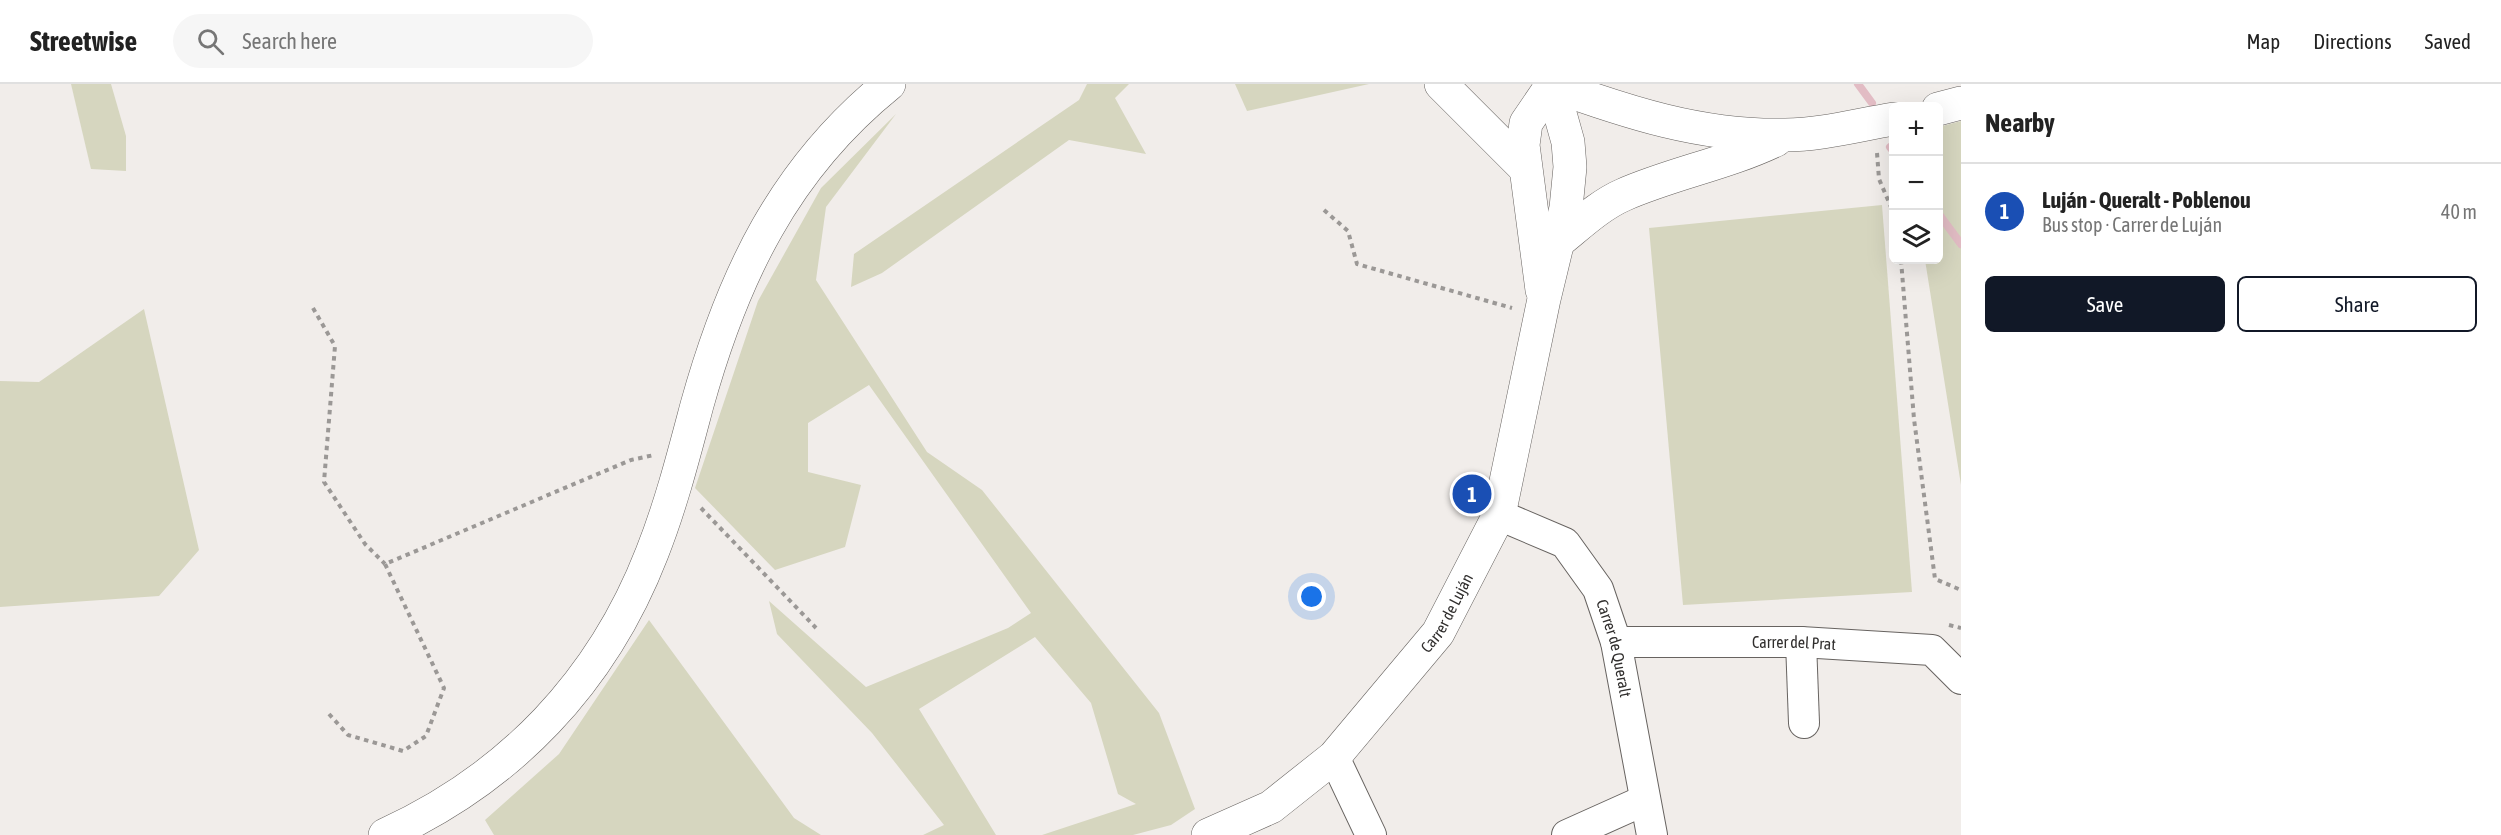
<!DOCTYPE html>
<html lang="en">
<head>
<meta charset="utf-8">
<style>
  :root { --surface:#fff; --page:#f6f6f6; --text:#222; --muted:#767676; --line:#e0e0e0; --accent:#111827 }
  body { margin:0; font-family:"Asap Condensed",sans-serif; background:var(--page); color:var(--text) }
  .controls { position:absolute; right:18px; top:18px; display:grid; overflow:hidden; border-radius:9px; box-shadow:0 6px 24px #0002 }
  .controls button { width:54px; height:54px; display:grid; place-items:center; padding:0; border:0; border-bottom:2px solid var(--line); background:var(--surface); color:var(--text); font:30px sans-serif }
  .you { position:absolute; left:1312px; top:513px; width:21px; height:21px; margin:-15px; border:4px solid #fff; border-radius:50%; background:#1a73e8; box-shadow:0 0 0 9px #1a73e833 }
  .badge { display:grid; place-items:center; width:39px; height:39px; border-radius:50%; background:var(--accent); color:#fff; font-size:20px; font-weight:700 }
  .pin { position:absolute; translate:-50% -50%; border:3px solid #fff; box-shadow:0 2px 6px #0006 }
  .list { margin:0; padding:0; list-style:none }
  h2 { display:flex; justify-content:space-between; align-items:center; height:78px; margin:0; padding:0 24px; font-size:26px }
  h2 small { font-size:20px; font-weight:400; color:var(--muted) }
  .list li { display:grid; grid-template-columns:39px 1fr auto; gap:18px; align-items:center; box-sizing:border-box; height:96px; padding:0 24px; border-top:2px solid var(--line) }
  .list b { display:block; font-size:22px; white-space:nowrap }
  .list p { margin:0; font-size:20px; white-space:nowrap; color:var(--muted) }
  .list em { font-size:20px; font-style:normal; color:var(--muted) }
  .actions { display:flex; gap:12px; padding:18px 24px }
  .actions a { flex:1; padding:14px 0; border:2px solid var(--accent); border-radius:9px; text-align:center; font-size:21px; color:var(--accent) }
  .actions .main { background:var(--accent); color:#fff }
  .icon { flex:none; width:33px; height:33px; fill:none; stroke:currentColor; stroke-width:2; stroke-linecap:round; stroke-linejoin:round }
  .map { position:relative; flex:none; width:1961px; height:751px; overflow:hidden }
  header { display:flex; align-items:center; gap:36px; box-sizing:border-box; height:84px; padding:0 30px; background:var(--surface); border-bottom:2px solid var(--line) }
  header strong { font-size:28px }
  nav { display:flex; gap:33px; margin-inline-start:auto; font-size:21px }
  .search { width:420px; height:54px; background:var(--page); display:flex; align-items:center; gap:15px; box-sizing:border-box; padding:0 21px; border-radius:33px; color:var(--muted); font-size:22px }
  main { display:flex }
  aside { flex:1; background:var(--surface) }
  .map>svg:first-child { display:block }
  .green { fill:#d6d6bf }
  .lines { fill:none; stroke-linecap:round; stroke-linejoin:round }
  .stream { stroke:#e2bcc4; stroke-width:8 }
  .street-casing { stroke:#676360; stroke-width:32 }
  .secondary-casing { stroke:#676360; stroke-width:34 }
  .path { stroke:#9b9896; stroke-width:4; stroke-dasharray:4.5 4.5; stroke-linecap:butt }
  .street { stroke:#fff; stroke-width:30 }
  .secondary { stroke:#fff; stroke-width:33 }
  .labels { text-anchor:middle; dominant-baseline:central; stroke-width:5; stroke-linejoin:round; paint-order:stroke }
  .street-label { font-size:16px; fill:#302e2d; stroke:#f1edea }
</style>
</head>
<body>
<header>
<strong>Streetwise</strong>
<div class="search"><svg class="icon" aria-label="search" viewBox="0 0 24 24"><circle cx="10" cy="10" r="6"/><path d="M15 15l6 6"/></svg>Search here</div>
<nav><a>Map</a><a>Directions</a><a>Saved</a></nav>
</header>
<main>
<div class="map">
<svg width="1961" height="751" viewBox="0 0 1961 751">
  <rect width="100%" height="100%" fill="#f1edea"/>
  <!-- green -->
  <g class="green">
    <path d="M71,0H111L126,52V87L91,85Z"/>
    <path d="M1087,0H1129L1115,14L1146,70L1069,56L882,189L851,203L854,170L1079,16Z"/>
    <path d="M1235,0H1369L1247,27Z"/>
    <path d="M896,30L826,123L816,196L927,368L982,406L1159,629L1195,725L1171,741L1133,751H1042L1136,720L1118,710L1091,619L1035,553L919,625L996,751H923L944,741L872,649L777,550L769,517L866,603L1008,544L1031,529L869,301L808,339V388L861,401L845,463L775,486L695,404L758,217L821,104Z"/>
    <path d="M1961,37V401L1925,176H1938L1939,43Z"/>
    <path d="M1882,121L1912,508L1683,521L1649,144Z"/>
    <path d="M144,225L199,466L159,512L0,523V297L39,298Z"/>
    <path d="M649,536L794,734L821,751H494L485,736L559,670Z"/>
  </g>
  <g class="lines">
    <!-- stream -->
    <g class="stream">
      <path d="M1858,0L1872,19"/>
      <path d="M1890,63L1894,68"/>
      <path d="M1938,129L1961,160"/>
    </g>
    <!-- street casing -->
    <g class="street-casing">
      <g id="street">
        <path id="s1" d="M1499,431L1565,459L1598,505L1616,558L1652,751"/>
        <path id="s2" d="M1616,558H1801L1932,566L1961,595"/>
        <path d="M1801,558L1804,639"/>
        <path d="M1334,673L1371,751"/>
        <path d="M1567,751L1645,716"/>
      </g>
    </g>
    <!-- secondary casing -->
    <g class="secondary-casing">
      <g id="secondary">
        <path d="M1441,0L1524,83"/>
        <path d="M1549,0C1626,28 1702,53 1785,51C1821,51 1857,41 1894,35"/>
        <path d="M1938,25L1961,19"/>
        <path d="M1559,157C1579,141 1600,121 1623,111C1673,89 1726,80 1776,56"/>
        <path d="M1542,206L1523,61L1526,39L1552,1"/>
        <path d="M385,751C510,694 602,598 652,469C671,421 684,370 697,321C733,192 784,85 889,0"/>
        <path id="s3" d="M1208,751L1271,723L1334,673L1438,549L1499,431L1544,215L1566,124L1570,83L1568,58L1552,1"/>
      </g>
    </g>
    <!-- path -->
    <g class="path">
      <path d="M1877,69L1879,95L1894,130"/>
      <path d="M1324,126L1348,147L1357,180L1512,224"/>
      <path d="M1901,176L1914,335L1935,495L1961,506"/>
      <path d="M313,224L335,262L324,398L365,460L385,480"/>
      <path d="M701,424L816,544"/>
      <path d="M1949,541L1961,544"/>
      <path d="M329,630L348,651L403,667L426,652L444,604L385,480L631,376L654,371"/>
    </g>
    <!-- street -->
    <use href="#street" class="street"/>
    <!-- secondary -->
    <use href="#secondary" class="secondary"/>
  </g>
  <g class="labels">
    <!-- street labels -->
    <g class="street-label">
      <text stroke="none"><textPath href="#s3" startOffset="333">Carrer de Luján</textPath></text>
      <text stroke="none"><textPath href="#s2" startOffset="178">Carrer del Prat</textPath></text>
      <text stroke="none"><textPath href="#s1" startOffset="190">Carrer de Queralt</textPath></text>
    </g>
  </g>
</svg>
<div class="controls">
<button>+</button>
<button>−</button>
<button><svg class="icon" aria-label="layers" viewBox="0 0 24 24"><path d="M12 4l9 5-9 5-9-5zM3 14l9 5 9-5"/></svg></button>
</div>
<div class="you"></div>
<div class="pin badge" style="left:1472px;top:410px;background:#1a4fb4">1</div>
</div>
<aside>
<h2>Nearby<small></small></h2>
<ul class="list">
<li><span class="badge" style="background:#1a4fb4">1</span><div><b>Luján - Queralt - Poblenou</b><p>Bus stop · Carrer de Luján</p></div><em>40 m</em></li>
</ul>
<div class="actions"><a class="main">Save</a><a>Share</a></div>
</aside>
</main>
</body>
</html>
